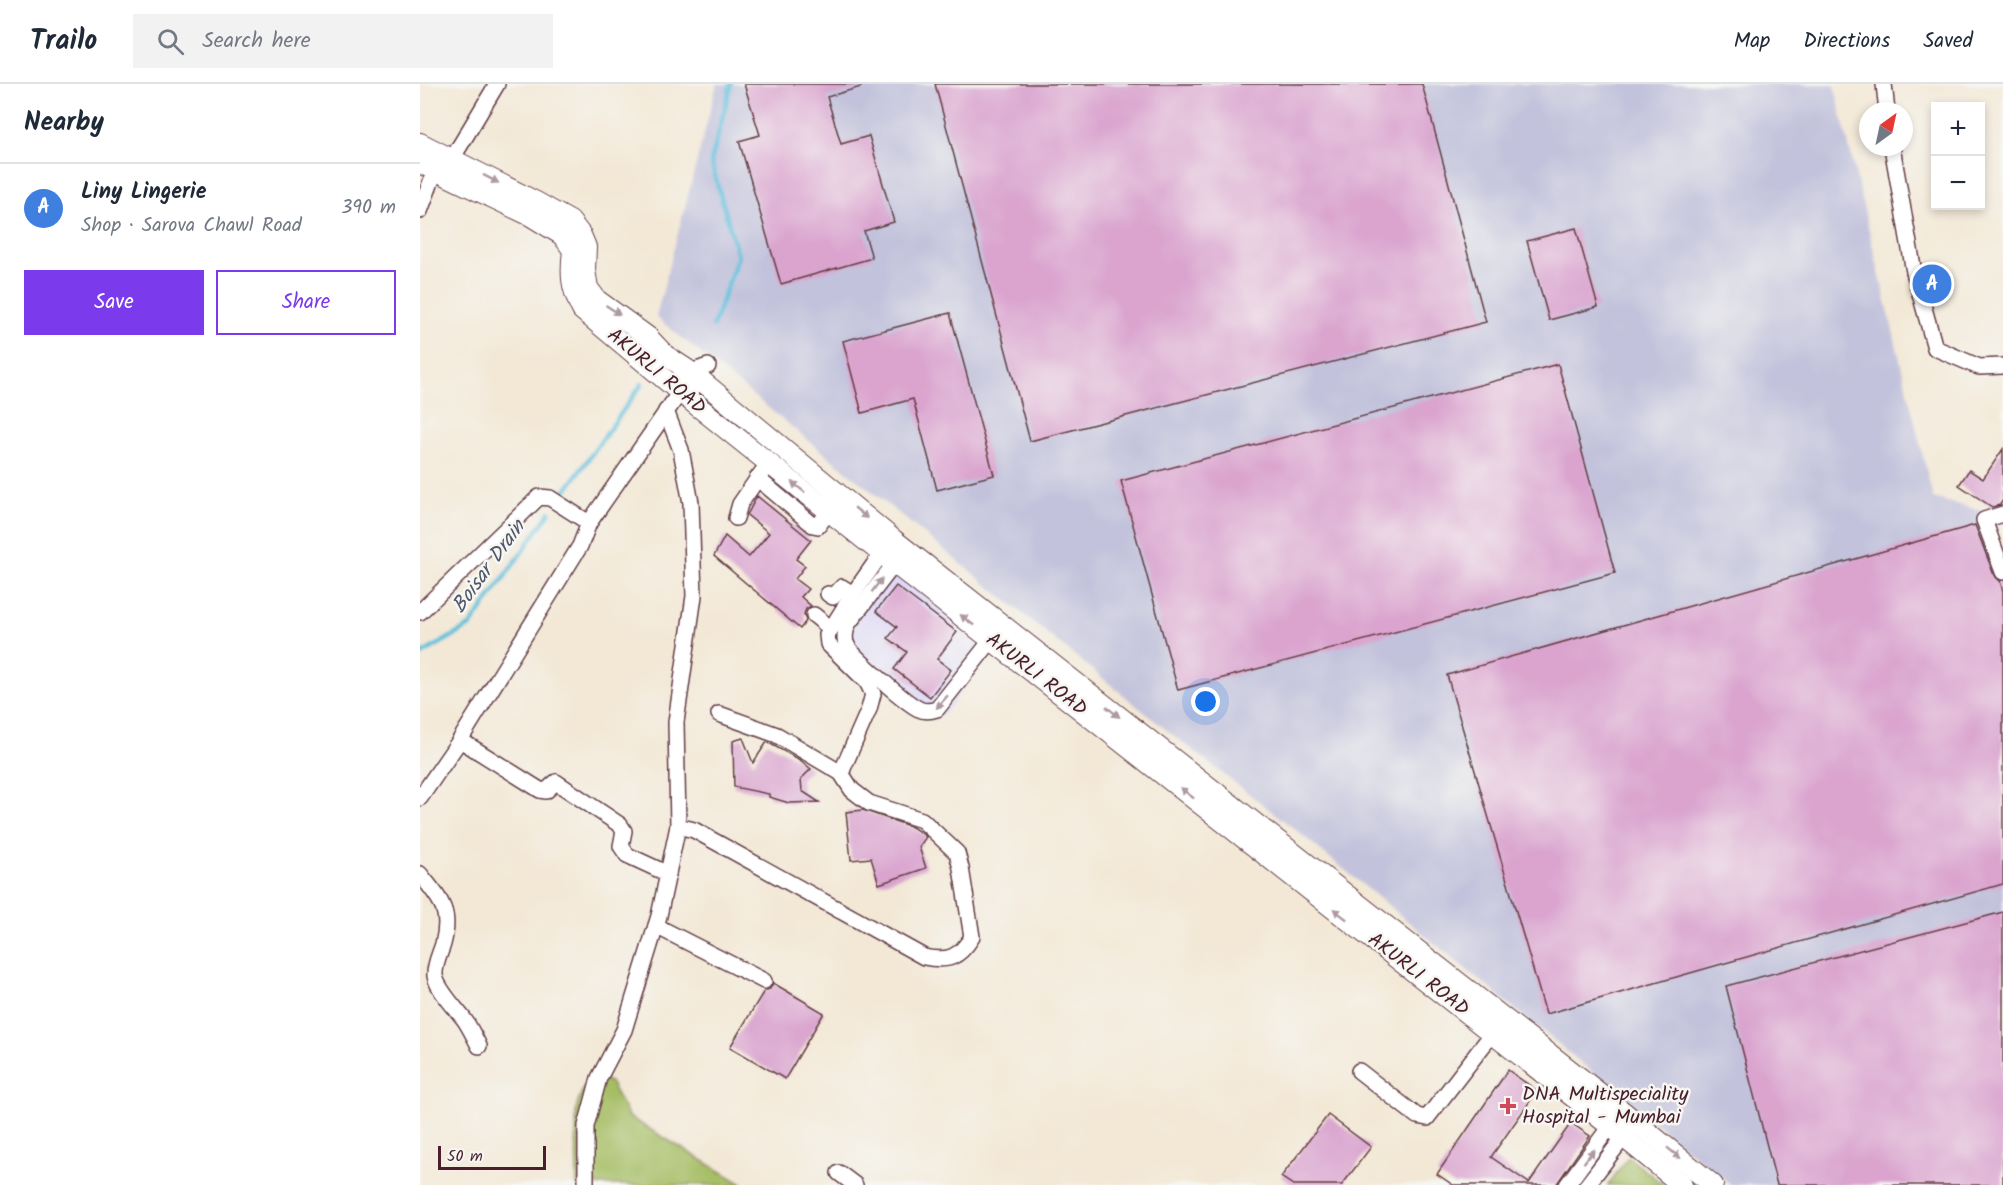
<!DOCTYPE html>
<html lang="en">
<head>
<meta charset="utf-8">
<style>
  :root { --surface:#fff; --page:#f2f2f3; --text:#1f2937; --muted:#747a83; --line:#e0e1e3; --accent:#7c3aed }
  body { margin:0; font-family:Kalam,sans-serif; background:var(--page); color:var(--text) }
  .controls { position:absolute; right:18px; top:18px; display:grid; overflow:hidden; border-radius:0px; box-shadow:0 3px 9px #0003 }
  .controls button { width:54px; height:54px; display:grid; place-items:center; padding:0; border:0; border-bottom:2px solid var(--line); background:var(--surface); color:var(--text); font:30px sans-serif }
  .compass { position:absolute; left:1439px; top:18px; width:54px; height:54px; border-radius:50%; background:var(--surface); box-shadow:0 3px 9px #0003; rotate:33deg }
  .scale { position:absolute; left:18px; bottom:15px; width:108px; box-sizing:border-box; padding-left:6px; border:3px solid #4a1f2b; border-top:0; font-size:16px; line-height:21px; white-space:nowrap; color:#4a1f2b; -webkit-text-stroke:4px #f6f6f2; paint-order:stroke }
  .you { position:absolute; left:786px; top:618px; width:21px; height:21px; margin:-15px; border:4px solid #fff; border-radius:50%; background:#1a73e8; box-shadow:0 0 0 9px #1a73e833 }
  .badge { display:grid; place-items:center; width:39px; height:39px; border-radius:50%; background:var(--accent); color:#fff; font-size:20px; font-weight:700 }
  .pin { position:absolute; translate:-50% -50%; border:3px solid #fff; box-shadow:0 2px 6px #0006 }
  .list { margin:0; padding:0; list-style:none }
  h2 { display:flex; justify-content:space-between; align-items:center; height:78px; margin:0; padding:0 24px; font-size:26px }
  h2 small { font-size:20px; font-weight:400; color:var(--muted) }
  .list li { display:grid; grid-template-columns:39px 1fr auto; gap:18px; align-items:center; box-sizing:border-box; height:90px; padding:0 24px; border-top:2px solid var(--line) }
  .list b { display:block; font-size:22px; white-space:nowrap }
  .list p { margin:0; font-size:20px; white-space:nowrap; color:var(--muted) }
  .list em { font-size:20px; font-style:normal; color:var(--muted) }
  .actions { display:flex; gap:12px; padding:18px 24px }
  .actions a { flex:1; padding:14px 0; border:2px solid var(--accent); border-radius:0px; text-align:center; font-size:21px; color:var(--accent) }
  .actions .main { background:var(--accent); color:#fff }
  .icon { flex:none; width:33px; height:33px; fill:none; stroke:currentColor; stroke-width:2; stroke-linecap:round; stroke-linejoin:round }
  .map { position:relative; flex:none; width:1583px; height:1101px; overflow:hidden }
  header { display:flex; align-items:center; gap:36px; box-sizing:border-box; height:84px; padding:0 30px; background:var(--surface); border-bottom:2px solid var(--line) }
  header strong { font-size:28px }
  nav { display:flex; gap:33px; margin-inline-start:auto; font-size:21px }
  .search { width:420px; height:54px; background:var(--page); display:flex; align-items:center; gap:15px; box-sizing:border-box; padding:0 21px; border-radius:0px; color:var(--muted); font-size:22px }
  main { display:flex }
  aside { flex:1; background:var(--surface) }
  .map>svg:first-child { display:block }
  .built { fill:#dcd6f6 }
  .industrial { fill:#c2c2dc }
  .green { fill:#a5bd63; stroke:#786e47; stroke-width:1.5 }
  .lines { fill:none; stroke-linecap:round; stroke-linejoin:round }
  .stream { stroke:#5ec0dc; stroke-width:4.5 }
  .building { fill:#daa4cf }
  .minor-casing { stroke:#633d45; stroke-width:18 }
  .tertiary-casing { stroke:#633d45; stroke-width:22 }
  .minor { stroke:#fff; stroke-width:15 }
  .tertiary { stroke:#fff; stroke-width:20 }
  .oneway { fill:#ae9aa0 }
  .poi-dot { fill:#d1495b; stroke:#f6f6f2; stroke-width:2 }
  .labels { text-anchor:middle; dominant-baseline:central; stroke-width:5; stroke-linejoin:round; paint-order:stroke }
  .street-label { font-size:20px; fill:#4a1f2b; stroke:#f6f6f2 }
  .poi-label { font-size:20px; fill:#4a1f2b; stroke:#f6f6f2; text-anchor:start }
  .water-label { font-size:21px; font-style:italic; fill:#515769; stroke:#f6f6f2 }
</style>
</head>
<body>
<header>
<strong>Trailo</strong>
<div class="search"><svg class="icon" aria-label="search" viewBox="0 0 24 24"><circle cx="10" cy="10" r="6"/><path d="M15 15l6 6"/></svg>Search here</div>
<nav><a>Map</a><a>Directions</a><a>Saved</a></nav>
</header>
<main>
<aside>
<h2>Nearby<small></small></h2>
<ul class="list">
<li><span class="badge" style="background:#3f7fe0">A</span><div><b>Liny Lingerie</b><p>Shop · Sarova Chawl Road</p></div><em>390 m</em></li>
</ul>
<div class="actions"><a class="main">Save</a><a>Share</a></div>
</aside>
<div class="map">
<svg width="1583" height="1101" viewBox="0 0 1583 1101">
  <rect width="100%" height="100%" fill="#f6f6f2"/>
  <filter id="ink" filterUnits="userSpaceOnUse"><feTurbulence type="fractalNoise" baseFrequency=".0167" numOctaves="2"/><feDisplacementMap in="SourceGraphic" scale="12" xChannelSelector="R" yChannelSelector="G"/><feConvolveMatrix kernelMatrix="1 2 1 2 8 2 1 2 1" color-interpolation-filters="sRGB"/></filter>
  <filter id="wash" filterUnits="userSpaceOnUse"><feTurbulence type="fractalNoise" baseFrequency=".008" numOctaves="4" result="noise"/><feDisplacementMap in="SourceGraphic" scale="24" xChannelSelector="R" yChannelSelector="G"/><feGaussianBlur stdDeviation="1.35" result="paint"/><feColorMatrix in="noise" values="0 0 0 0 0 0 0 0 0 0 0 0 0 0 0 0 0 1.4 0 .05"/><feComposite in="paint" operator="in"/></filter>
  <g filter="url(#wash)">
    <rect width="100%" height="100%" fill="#f3e8d6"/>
    <!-- built -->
    <path class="built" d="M467,479L574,564L525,630L513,633L426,569L415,546Z"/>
    <!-- industrial -->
    <path class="industrial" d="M297,0H1414L1513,414L1566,428L1583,477V1101H1311L872,743L749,648L236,233Z"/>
    <!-- green -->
    <g class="green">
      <path d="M177,993L190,998L209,1033L324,1101H157L156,1025L163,1004Z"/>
      <path d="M1208,1073L1244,1101H1188Z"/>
    </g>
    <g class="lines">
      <!-- stream -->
      <g class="stream">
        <path d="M293,242L318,172L291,78L311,0"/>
        <path d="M144,409L222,300"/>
        <path d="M0,571L50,542L130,428"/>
      </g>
    </g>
    <g id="blocks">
      <!-- building -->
      <g class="building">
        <path d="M324,0H441V3L407,13L421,60L449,52L474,138L444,147L452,174L361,200L319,57L340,51Z"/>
        <path d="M515,0H1002L1066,238L610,357Z"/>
        <path d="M1156,144L1178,223L1129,236L1107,157Z"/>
        <path d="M530,229L574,391L517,406L493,315L442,329L423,257Z"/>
        <path d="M1138,280L1195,489L758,606L701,397Z"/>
        <path d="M1583,365V416L1580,421L1572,423L1539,401L1549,386L1563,395Z"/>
        <path d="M337,412L391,456L376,475L385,482L375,495L388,505L381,513L391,522L386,525L384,530L386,537L380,545L294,472L305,452L329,473L349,449L327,431Z"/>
        <path d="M1555,441L1574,491L1580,497L1583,507V800L1126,930L1027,591Z"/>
        <path d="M476,502L537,548L517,575L531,586L510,613L474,585L487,568L468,554L477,543L456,527Z"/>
        <path d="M323,654L333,679L347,658L380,676L391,685L381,695L382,707L399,718L369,719L349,713V710L314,703L313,657Z"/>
        <path d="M443,726L492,743L500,748L506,753L499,763L506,784L459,800L451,774L431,776L426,728Z"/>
        <path d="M1583,828V1101H1357L1306,902Z"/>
        <path d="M353,899L404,929L365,995L310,963L344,907L350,905Z"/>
        <path d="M1088,986L1117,1007L1071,1073L1109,1099L1151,1039L1170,1052L1136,1101H1033L1017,1090Z"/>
        <path d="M908,1031L951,1063L922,1101H873L861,1093Z"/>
      </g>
    </g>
  </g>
  <g filter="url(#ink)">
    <use href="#blocks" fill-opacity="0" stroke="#633d45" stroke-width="1.5"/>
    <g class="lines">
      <!-- minor casing -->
      <g class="minor-casing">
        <g id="minor">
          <path d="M1464,0L1467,27"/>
          <path d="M1472,63L1494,188L1515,264L1559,283L1583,282"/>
          <path d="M32,75L77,0"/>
          <path d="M0,127L15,87"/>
          <path d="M251,299L271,288L288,282"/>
          <path d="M337,394L393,441L398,442L409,427"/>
          <path d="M1583,430L1564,436L1583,488"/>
          <path d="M316,434L320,420L342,388"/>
          <path d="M475,479L428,540C425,548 423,556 428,563C435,574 487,620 499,625C505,628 511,627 517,625L577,549"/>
          <path d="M408,510L413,513L422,503L433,510"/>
          <path d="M0,528L119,413L130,414L169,439"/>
          <path d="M394,531L411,545"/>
          <path d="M40,656L120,706L126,707L136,698L200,741L204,747L201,762L207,771L248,790"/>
          <path d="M421,689L449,625L453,610L447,598L408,560L407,551L433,510L467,462"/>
          <path d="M0,714L40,656L160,462L169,439L260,308L284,299"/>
          <path d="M258,742L274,746L504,873C528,878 539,874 552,853L541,784L537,769L502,736L449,719L432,706L421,689L357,651L299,630"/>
          <path d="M0,790C20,815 32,826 23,860C20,870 14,881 15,892C18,907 37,925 46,938C51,946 55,954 59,962"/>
          <path d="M236,842L344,897"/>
          <path d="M939,987L997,1032L1007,1034L1079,941"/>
          <path d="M419,1089L435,1101"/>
          <path d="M166,1101V1042L179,994L204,946L239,832L258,742L256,638L274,512L271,419L261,366L246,327"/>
          <path d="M1147,1101L1196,1034"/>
          <path d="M1167,1101L1210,1045"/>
        </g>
      </g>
      <!-- tertiary casing -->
      <g class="tertiary-casing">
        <g id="tertiary">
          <path d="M0,59L118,119L150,137L161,151L166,163L165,186L168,204L177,216L228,253L245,271L271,288L474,456L1201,1026L1293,1101"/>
          <path d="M0,79L111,132L142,151L153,166C150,191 151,204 162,226L260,308L461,469L1190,1042L1262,1101"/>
        </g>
      </g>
      <!-- minor -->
      <use href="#minor" class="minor"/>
      <!-- tertiary -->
      <use href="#tertiary" class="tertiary"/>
    </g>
    <!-- one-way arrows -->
    <defs><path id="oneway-solid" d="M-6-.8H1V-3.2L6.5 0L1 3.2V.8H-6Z" transform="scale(1.5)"/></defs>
    <g class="oneway">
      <use href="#oneway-solid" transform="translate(71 95) rotate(27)"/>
      <use href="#oneway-solid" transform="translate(193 226) rotate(34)"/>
      <use href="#oneway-solid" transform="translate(378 403) rotate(-142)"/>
      <use href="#oneway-solid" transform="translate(441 429) rotate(40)"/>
      <use href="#oneway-solid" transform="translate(457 501) rotate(-53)"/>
      <use href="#oneway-solid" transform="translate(547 536) rotate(-142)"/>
      <use href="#oneway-solid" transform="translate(522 618) rotate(131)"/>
      <use href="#oneway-solid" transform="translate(693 628) rotate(38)"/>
      <use href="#oneway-solid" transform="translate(767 709) rotate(-142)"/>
      <use href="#oneway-solid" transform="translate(920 830) rotate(-142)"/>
      <use href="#oneway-solid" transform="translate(1254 1069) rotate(39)"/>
      <use href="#oneway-solid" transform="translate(1169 1072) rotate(-53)"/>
    </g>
  </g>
  <!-- markers -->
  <path class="poi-dot" d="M1085 1013h6v6h6v6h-6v6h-6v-6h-6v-6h6z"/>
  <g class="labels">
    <!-- street labels -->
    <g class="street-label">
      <text transform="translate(236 288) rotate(40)">AKURLI ROAD</text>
      <text transform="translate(616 591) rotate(38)">AKURLI ROAD</text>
      <text transform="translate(998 891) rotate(38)">AKURLI ROAD</text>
    </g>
    <!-- poi labels -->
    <g class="poi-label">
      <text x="1102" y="1011">DNA Multispeciality<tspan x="1102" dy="23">Hospital - Mumbai</tspan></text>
    </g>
    <!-- water labels -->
    <g class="water-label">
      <text transform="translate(69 483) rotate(-54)">Boisar Drain</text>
    </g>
  </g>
</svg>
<div class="controls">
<button>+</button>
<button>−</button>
</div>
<svg class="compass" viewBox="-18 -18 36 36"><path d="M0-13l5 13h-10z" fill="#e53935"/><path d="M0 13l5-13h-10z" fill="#747a83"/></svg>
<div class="scale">50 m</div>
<div class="you"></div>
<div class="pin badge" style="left:1512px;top:200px;background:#3f7fe0">A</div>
</div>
</main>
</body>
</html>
